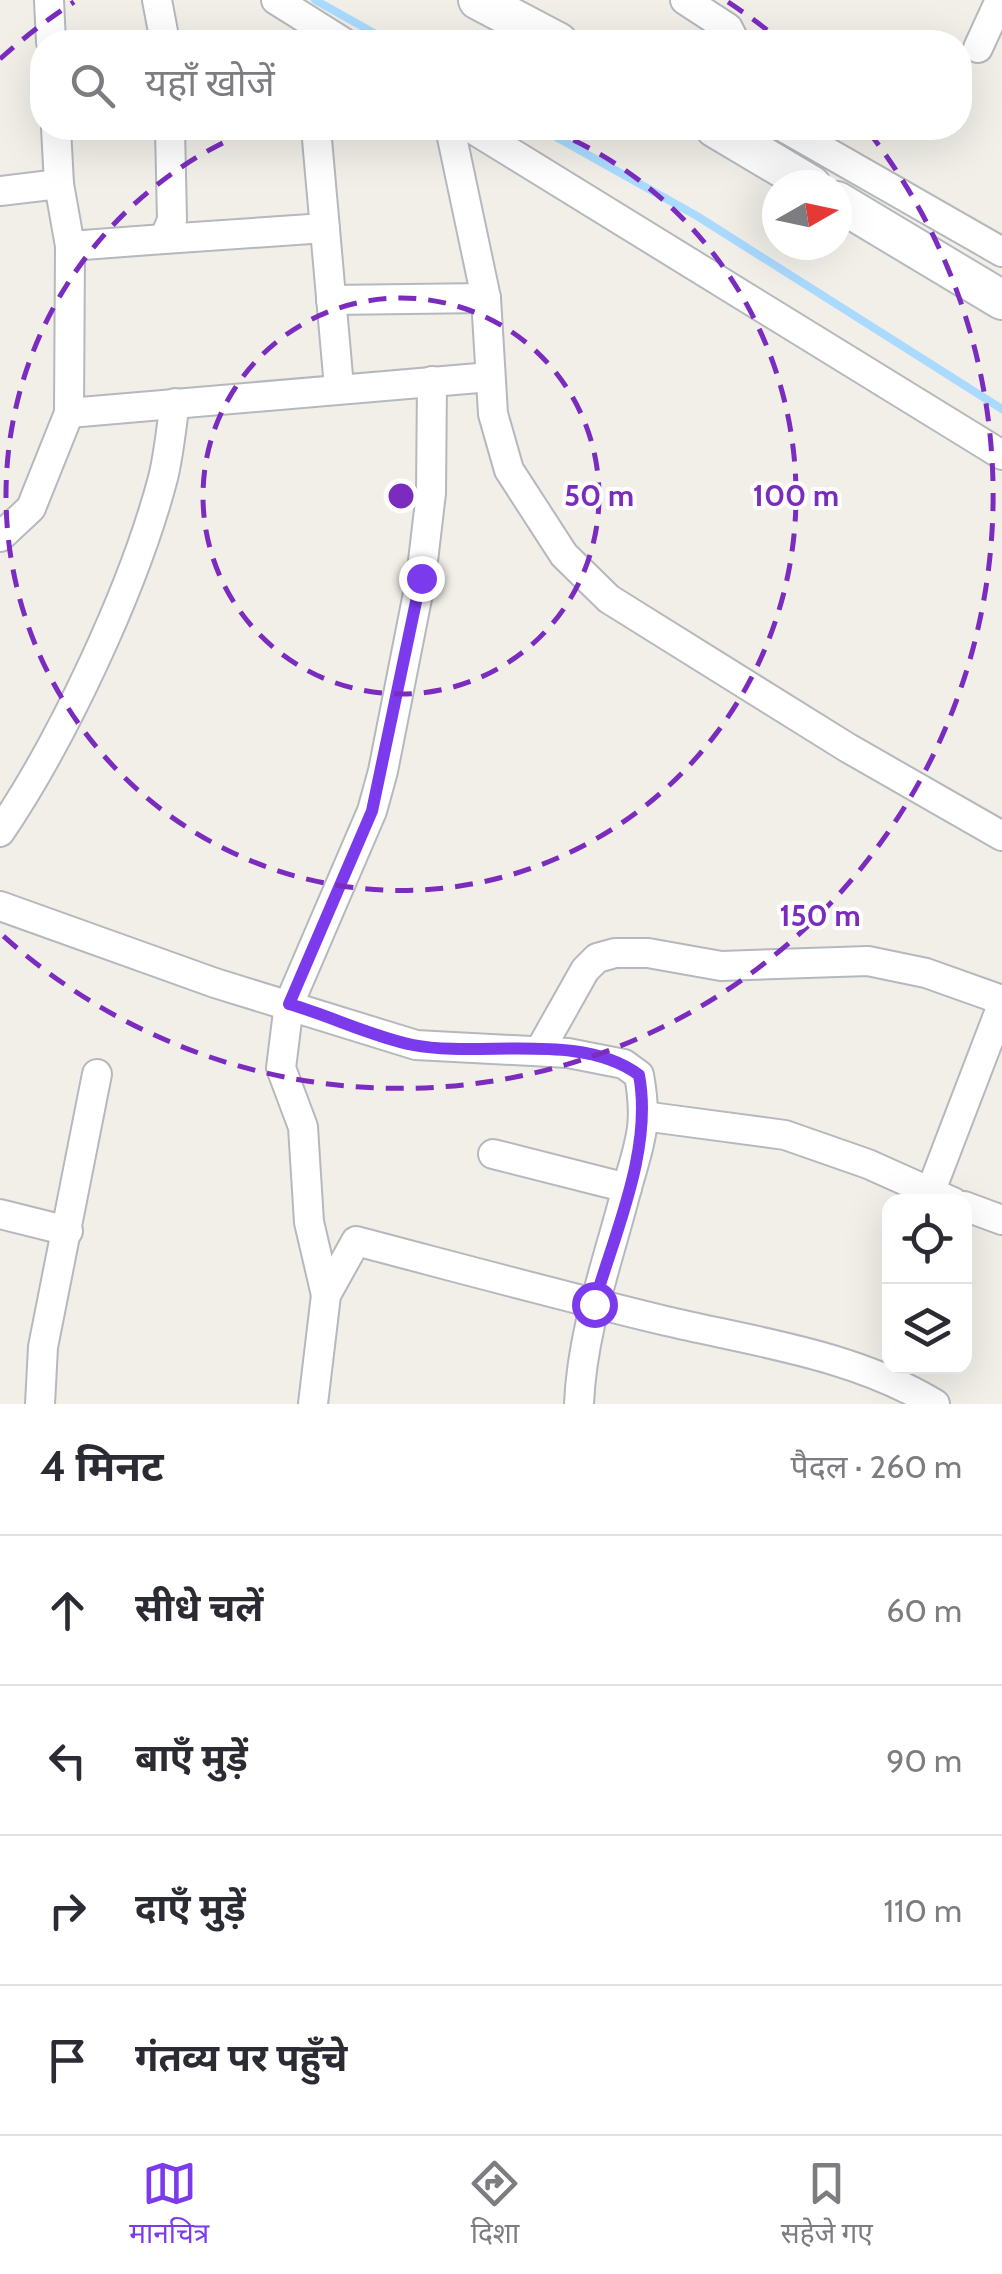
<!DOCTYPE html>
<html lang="hi">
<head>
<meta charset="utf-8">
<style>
  :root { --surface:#fff; --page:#f2f2f3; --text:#2b2b33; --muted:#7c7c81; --line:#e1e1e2; --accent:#7c3aed }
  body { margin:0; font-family:Cabin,"Noto Sans Devanagari",sans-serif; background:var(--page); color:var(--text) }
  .controls { position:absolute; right:30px; bottom:30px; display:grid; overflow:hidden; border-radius:20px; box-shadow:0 10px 40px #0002 }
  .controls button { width:90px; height:90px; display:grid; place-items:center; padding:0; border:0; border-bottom:2px solid var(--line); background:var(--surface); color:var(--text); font:50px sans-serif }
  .compass { position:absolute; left:762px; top:170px; width:90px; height:90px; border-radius:50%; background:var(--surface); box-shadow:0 10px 40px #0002; rotate:81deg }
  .stop { position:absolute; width:30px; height:30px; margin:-22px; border:8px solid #7c3aed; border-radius:50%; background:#fff }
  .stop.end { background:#7c3aed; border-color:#fff; box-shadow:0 2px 10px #0008 }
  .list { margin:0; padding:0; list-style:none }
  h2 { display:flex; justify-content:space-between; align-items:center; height:130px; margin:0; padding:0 40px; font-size:42px }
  h2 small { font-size:32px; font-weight:400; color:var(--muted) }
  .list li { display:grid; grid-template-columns:65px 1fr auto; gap:30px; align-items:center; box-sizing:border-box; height:150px; padding:0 40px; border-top:2px solid var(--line) }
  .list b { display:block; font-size:38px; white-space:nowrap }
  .list em { font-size:32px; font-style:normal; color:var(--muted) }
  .icon { flex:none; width:55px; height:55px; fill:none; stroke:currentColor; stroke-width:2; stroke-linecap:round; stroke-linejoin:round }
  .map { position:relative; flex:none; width:1002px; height:1404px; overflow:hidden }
  .search { position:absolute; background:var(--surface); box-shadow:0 10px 40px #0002; left:30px; right:30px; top:30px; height:110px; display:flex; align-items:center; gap:25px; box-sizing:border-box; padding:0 35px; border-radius:40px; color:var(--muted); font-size:38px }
  .sheet { height:730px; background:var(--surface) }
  nav { display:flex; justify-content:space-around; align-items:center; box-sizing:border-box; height:140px; border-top:2px solid var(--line); background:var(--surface); font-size:28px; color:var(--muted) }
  nav a { display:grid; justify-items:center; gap:5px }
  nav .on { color:var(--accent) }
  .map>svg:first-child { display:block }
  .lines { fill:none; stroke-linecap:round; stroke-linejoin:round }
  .stream { stroke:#aadaff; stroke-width:8 }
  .street-casing { stroke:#b5b8bc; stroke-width:32 }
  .secondary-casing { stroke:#b6babf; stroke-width:42 }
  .street { stroke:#fff; stroke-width:28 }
  .secondary { stroke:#fff; stroke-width:38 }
  .route { stroke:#7c3aed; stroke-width:12 }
  .ring { fill:none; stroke:#7b2cbf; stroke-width:5; stroke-dasharray:18 12 }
  .centre { fill:#7b2cbf; stroke:#fff; stroke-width:5 }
  .ring-label { font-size:30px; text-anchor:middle; font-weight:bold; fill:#7b2cbf; stroke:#fff; stroke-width:8; stroke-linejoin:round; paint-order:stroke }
</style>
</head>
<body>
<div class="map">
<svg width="1002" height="1404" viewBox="0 0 1002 1404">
  <rect width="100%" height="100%" fill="#f1efe8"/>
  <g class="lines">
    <!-- stream -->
    <g class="stream">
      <path d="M315,0L390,42"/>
      <path d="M540,128L697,216L1002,409"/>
    </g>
    <!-- street casing -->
    <g class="street-casing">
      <g id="street">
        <path d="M49,0L51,42"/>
        <path d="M157,0L165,42"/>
        <path d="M276,0L343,42"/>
        <path d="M685,0L728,28L735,42"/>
        <path d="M978,48L1000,0"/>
        <path d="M56,128L59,184L70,246"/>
        <path d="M316,128L339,387"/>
        <path d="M450,128L486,298L493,414L509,470L564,555L609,599L848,748L1002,836"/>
        <path d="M471,128L1002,455"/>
        <path d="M785,128L1002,252"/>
        <path d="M0,191L59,184"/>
        <path d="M164,239L325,228"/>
        <path d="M331,300L486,298"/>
        <path d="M69,413L490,377"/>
        <path d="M0,537L31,508L69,413L70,246L164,239L172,220L170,128"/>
        <path d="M0,832C63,739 134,588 163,478C169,454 171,428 175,403"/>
        <path d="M0,906L215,983L416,1045L568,1053L624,1064L639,1075C649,1129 638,1146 625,1195C607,1264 582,1332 579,1404"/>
        <path d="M540,1050L585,970L597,958L615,953H648L721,966L868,961L926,973L1002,1000"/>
        <path d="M643,1116L785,1135L868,1164L953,1202"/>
        <path d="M493,1154L627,1188"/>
        <path d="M930,1193L1002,1005"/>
        <path d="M964,1206L1002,1220"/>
        <path d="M0,1214L68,1231"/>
        <path d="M326,1295L309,1222L303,1127L281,1068L289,1004L372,811L383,771L421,578L431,493L432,381"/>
        <path d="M40,1404L43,1347L97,1074"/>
        <path d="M313,1404L326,1295L356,1241C459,1268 562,1296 666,1321C756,1342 855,1355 935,1404"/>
      </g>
    </g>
    <!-- secondary casing -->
    <g class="secondary-casing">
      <g id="secondary">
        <path d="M478,0L558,42"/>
        <path d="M715,128L811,185"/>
        <path d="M837,201L1002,300"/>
      </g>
    </g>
    <!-- street -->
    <use href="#street" class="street"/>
    <!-- secondary -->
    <use href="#secondary" class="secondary"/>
  </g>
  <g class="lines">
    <!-- route -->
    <path class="route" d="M421,578L372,811L289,1004C331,1016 370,1036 413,1045C480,1058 581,1031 639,1075C653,1149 615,1232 594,1304"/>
  </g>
  <!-- distance rings -->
  <g class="ring">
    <circle cx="401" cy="496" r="198"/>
    <path d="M546 128A395 395 0 1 1 256 128"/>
    <path d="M0 59A593 593 0 0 1 74 2M728 2A593 593 0 0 1 782 42M868 131A593 593 0 0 1 0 933"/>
  </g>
  <circle cx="401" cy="496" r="15" class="centre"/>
  <g class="ring-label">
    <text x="599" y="506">50 m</text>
    <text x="796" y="506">100 m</text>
    <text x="820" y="926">150 m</text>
  </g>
</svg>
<div class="controls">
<button><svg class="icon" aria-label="locate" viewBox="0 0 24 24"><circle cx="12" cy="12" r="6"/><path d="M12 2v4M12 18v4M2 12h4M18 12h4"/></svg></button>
<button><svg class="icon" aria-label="layers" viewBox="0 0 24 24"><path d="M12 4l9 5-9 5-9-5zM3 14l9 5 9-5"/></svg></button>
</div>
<svg class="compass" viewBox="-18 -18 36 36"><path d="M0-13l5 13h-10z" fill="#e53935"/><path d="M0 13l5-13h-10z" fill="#7c7c81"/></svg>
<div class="stop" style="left:594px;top:1304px"></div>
<div class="stop end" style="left:421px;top:578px"></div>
<div class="search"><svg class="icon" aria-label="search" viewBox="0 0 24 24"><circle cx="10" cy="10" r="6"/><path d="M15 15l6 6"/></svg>यहाँ खोजें</div>
</div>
<section class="sheet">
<h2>4 मिनट<small>पैदल · 260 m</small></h2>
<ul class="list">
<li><svg class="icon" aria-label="ahead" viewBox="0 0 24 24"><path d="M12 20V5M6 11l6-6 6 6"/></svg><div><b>सीधे चलें</b></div><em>60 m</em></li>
<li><svg class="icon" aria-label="left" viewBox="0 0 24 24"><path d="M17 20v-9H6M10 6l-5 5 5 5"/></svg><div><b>बाएँ मुड़ें</b></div><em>90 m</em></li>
<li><svg class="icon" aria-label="right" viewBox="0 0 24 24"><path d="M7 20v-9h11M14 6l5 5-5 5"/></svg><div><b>दाएँ मुड़ें</b></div><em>110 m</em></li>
<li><svg class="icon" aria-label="arrive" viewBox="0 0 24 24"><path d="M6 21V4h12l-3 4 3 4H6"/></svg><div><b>गंतव्य पर पहुँचे</b></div></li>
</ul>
</section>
<nav>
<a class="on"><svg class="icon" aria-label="map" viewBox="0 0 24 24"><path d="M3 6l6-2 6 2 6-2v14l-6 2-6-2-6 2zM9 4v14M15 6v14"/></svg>मानचित्र</a>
<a><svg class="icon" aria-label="directions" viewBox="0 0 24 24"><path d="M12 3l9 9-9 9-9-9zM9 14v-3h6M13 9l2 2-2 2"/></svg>दिशा</a>
<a><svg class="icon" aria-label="saved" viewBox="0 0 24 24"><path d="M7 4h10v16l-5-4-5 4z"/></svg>सहेजे गए</a>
</nav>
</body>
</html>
